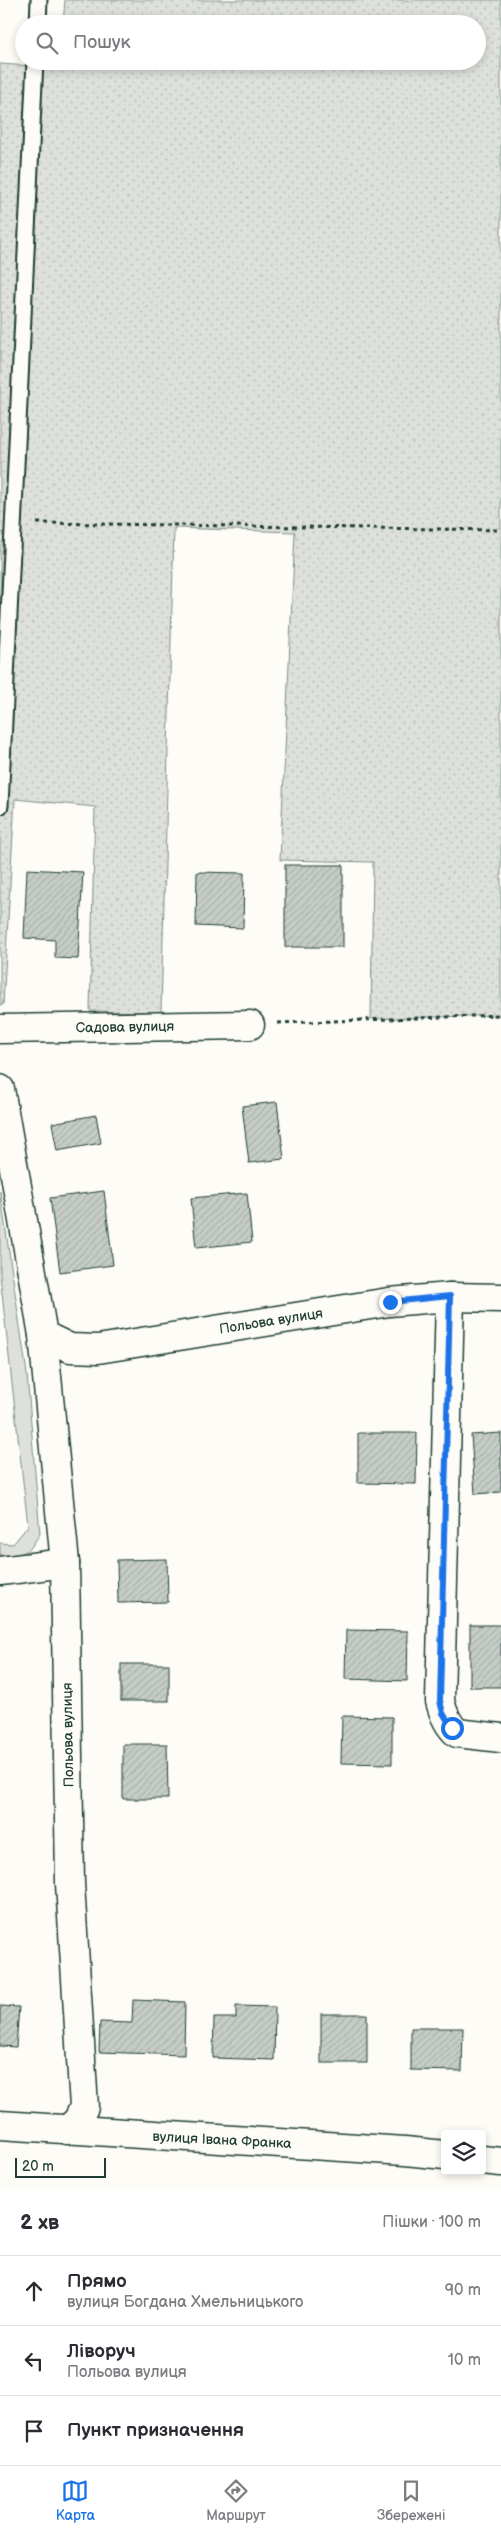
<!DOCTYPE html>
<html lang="uk">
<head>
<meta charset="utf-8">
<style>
  :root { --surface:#fff; --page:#f2f2f3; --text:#2b2b33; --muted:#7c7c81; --line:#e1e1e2; --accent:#1a73e8 }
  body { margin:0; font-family:"Balsamiq Sans",sans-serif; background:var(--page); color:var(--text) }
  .controls { position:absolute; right:15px; bottom:15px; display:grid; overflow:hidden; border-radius:5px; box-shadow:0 2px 8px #0003 }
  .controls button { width:45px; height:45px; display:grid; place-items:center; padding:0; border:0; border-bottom:1px solid var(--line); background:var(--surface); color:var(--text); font:25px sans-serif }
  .scale { position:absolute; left:15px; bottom:12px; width:91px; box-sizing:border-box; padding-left:5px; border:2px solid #1f3d34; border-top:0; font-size:14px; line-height:18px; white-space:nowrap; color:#1f3d34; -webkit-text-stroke:4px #fdfcf7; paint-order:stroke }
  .stop { position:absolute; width:15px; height:15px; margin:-11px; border:4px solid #1a73e8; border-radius:50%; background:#fff }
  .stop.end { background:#1a73e8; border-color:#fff; box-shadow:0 1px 5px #0008 }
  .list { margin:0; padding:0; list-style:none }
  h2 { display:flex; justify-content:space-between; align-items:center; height:65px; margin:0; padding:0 20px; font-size:21px }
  h2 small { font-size:16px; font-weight:400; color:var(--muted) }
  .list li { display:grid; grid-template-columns:32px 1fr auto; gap:15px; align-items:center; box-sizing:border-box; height:70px; padding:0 20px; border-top:1px solid var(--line) }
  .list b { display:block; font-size:19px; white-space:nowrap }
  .list p { margin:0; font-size:16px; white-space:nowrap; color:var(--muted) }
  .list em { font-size:16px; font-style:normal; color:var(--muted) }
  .icon { flex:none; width:28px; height:28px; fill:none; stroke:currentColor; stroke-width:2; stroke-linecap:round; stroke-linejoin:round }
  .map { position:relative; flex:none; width:501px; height:2190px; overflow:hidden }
  .search { position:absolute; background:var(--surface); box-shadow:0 2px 8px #0003; left:15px; right:15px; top:15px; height:55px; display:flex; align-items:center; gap:12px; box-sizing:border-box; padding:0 18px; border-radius:28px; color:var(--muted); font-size:19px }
  .sheet { height:275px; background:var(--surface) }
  nav { display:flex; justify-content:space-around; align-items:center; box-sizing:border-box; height:70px; border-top:1px solid var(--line); background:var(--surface); font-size:14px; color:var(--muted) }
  nav a { display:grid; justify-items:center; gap:2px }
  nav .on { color:var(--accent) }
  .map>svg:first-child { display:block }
  .grass { fill:#dde0db; stroke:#7e8e88 }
  .garden { fill:url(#garden-dots); stroke:#7e8e88 }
  .building { fill:url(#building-hatch); stroke:#1f3d34 }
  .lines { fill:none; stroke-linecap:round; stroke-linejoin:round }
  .service-casing { stroke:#1f3d34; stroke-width:19 }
  .minor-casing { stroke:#1f3d34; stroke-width:31 }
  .path { stroke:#1f3d34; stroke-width:3; stroke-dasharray:4 4; stroke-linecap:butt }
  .service { stroke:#fdfcf7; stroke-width:15 }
  .minor { stroke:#fdfcf7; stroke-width:28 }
  .route { stroke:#1a73e8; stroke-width:6 }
  .labels { text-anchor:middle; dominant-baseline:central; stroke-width:4; stroke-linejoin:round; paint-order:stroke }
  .street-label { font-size:14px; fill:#1f3d34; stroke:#fdfcf7 }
</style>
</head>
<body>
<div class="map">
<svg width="501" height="2190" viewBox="0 0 501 2190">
  <defs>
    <pattern id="garden-dots" width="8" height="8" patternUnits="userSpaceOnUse" patternTransform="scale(1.25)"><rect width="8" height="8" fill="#dde0db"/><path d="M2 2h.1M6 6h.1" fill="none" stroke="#bdc1bd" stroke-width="1.8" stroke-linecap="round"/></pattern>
    <pattern id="building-hatch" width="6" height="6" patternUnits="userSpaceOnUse" patternTransform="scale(1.25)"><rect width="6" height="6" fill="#c6cdc7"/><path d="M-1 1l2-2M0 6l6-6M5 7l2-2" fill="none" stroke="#aab1ac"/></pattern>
  </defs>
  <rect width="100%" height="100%" fill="#fdfcf7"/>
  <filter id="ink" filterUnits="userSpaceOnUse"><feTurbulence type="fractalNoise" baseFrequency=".02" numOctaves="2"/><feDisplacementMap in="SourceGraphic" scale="10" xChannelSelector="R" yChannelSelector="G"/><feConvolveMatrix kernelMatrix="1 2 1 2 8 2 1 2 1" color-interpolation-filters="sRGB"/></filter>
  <g filter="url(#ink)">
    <!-- grass -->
    <path class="grass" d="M0,1191L27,1374L40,1534L29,1550L0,1562V1543L13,1544L28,1526L0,1276Z"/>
    <!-- garden -->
    <path class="garden" d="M65,0H501V1015L371,1019L373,862L280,860L295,532L174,528L161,1012L90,1011L95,807L15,799L3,1005H0V64L61,68L62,61H477V24H63Z"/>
    <!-- building -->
    <g class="building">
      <rect x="285" y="865" width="58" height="82"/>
      <path d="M27,869L83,872L78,959L55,958V940L24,938Z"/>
      <path d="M197,872L244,873L243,928L196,926Z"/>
      <path d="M277,1102L284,1159L249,1163L242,1106Z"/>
      <path d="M96,1115L101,1143L57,1151L52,1123Z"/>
      <path d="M104,1191L113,1265L60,1272L50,1198Z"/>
      <path d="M247,1193L252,1242L196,1248L191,1198Z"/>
      <path d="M358,1433H417L416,1484L358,1483Z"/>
      <path d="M501,1433V1492L475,1494L471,1435Z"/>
      <path d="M167,1559L168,1602L118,1603L117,1560Z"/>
      <rect x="470" y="1625" width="31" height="62"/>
      <path d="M346,1630L408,1631L407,1681L345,1679Z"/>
      <rect x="121" y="1664" width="48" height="37"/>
      <path d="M342,1716L392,1717V1764L341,1763Z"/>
      <path d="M123,1744H167L168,1799H123Z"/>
      <path d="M133,2000L185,2002L184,2055L99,2052L100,2022L132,2023Z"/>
      <path d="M0,2006L19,2007L16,2047L0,2046Z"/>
      <path d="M236,2006L275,2007L274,2060L213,2058L214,2018H236Z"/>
      <rect x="321" y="2014" width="46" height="49"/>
      <path d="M411,2028H463L462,2071L411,2070Z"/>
    </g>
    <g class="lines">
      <!-- service casing -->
      <g class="service-casing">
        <g id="service">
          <path d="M38,24L39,0"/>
          <path d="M0,806L35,61"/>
        </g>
      </g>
      <!-- minor casing -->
      <g class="minor-casing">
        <g id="minor">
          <path d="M0,1029L250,1025"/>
          <path d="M0,1089L43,1335L65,1563L70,1884L84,2107L78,2120L67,2130"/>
          <path d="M450,1297L440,1701C443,1713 447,1724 457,1733L501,1738"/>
          <path d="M43,1335L70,1348L98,1349L389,1302L450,1297L501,1298"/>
          <path d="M0,1571L65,1563"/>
          <path d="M0,2125L405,2151L445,2155"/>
          <path d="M482,2160L501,2162"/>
        </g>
      </g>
      <!-- path -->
      <g class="path">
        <path d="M37,523L501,530"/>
        <path d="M278,1023L501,1015"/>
      </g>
      <!-- service -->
      <use href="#service" class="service"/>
      <!-- minor -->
      <use href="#minor" class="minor"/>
    </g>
  </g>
  <g class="lines" filter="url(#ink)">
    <!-- route -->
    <path class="route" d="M390,1302L450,1296L440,1701L443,1713L452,1728"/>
  </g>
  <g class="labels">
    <!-- street labels -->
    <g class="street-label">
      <text transform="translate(125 1027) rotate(-1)">Садова вулиця</text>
      <text transform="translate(271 1321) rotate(-9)">Польова вулиця</text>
      <text transform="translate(68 1735) rotate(-91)">Польова вулиця</text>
      <text transform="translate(222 2140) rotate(3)">вулиця Івана Франка</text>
    </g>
  </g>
</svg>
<div class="controls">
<button><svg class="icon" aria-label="layers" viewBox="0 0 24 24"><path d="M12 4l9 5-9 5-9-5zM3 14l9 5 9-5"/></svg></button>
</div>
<div class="scale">20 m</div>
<div class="stop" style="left:452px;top:1728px"></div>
<div class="stop end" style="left:390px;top:1302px"></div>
<div class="search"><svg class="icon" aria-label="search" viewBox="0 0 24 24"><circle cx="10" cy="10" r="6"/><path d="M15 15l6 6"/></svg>Пошук</div>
</div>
<section class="sheet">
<h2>2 хв<small>Пішки · 100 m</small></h2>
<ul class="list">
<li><svg class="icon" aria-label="ahead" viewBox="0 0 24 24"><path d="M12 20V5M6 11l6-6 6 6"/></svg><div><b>Прямо</b><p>вулиця Богдана Хмельницького</p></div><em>90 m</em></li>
<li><svg class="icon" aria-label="left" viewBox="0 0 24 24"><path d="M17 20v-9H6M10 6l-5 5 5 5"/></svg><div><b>Ліворуч</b><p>Польова вулиця</p></div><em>10 m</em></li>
<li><svg class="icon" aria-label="arrive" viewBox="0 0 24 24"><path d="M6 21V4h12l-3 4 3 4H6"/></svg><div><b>Пункт призначення</b></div></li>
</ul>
</section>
<nav>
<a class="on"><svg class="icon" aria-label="map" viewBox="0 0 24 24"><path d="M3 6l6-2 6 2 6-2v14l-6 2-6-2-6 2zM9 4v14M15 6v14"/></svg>Карта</a>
<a><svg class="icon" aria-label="directions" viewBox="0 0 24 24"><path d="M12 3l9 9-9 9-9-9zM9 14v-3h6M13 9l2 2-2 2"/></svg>Маршрут</a>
<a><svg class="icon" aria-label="saved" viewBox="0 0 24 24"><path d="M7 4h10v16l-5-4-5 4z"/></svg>Збережені</a>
</nav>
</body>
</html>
